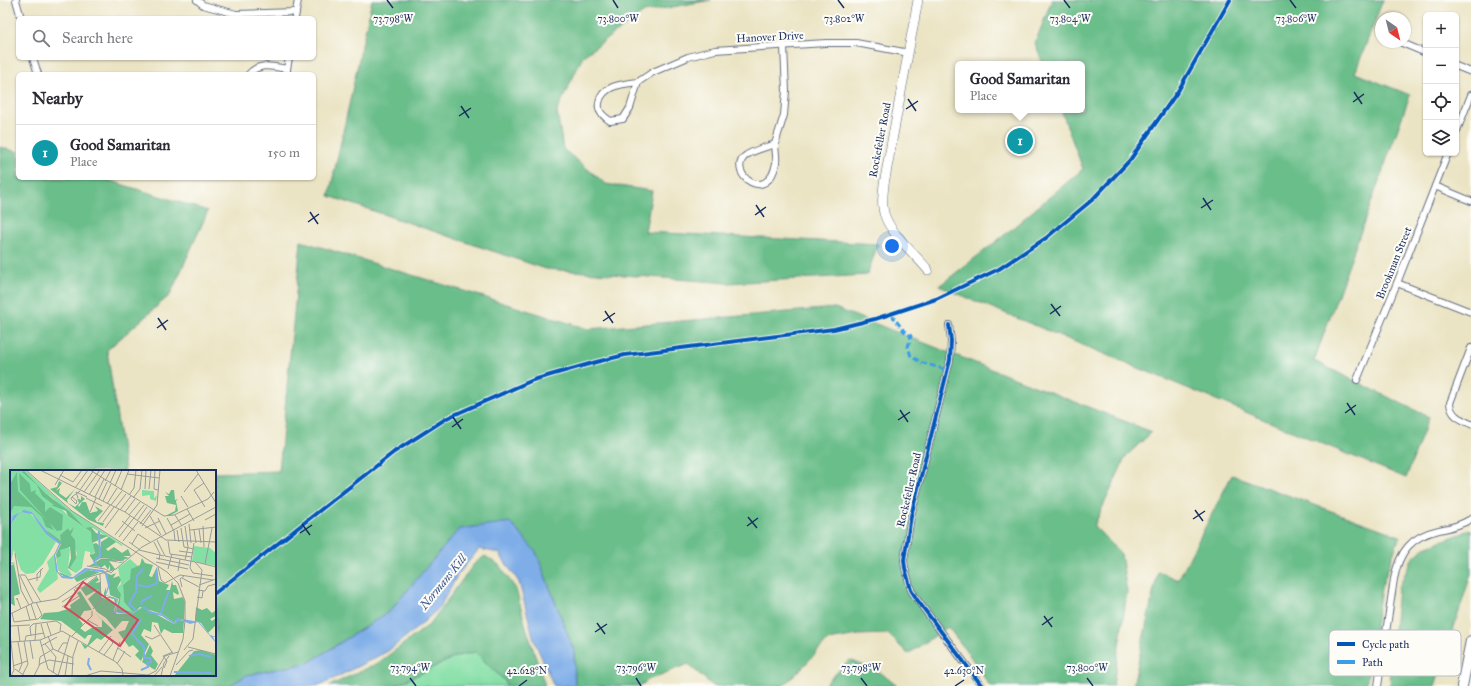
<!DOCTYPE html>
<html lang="en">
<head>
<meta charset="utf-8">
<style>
  :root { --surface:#fff; --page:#f7f7f7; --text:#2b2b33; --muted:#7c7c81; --line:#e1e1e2; --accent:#ea580c }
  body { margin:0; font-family:"IM FELL Great Primer",serif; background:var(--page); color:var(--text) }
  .controls { position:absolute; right:12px; top:12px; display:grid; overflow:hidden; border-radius:6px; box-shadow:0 1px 3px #0004 }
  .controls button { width:36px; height:36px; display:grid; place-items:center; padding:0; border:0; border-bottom:1px solid var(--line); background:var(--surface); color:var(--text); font:20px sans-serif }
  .compass { position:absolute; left:1375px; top:12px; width:36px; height:36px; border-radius:50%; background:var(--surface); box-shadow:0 1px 3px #0004; rotate:145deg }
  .you { position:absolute; left:892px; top:246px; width:14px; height:14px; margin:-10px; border:3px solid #fff; border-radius:50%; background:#1a73e8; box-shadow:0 0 0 6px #1a73e833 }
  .badge { display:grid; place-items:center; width:26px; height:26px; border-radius:50%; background:var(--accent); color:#fff; font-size:13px; font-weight:700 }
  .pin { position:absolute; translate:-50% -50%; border:2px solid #fff; box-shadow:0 1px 4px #0006 }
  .popup { position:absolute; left:955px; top:61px; width:130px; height:52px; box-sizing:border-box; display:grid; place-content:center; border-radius:6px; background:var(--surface); filter:drop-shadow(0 1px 3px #0005); font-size:13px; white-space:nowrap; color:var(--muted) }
  .popup b { font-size:15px; color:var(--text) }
  .popup::after { content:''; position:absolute; left:50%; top:100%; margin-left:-8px; border:8px solid transparent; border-top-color:var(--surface) }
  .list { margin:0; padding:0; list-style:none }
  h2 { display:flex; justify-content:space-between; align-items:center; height:52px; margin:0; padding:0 16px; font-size:17px }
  h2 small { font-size:13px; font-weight:400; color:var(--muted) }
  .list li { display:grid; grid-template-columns:26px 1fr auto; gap:12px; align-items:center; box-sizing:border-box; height:56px; padding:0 16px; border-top:1px solid var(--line) }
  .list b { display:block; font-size:15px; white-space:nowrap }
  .list p { margin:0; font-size:13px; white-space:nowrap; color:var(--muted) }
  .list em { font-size:13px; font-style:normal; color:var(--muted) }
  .icon { flex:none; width:22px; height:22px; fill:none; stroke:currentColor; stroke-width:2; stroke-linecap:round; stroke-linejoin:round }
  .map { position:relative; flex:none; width:1471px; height:686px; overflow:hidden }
  .search { position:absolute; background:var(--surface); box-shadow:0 1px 3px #0004; left:16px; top:16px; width:300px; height:44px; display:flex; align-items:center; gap:10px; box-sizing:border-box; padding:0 14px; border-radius:6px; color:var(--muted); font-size:15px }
  .panel { position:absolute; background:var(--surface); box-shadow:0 1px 3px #0004; left:16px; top:72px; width:300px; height:108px; border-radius:6px }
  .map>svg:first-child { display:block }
  .green { fill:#84dfa5; stroke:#508782 }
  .forest { fill:#6bbe8a; stroke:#437674 }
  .water { fill:#7eade8; stroke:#4c6ea3 }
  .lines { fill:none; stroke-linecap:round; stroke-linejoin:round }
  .street-casing { stroke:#646e82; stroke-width:8 }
  .secondary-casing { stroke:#646e82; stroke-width:10 }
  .primary-casing { stroke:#646e82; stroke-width:12 }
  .street { stroke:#fff; stroke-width:6 }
  .secondary { stroke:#fff; stroke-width:9 }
  .primary { stroke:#fff; stroke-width:10 }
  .quiet { stroke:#3b9de6; stroke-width:3; stroke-dasharray:6 3; stroke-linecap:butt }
  .cycleway-casing { stroke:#fdfcf7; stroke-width:6 }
  .cycleway { stroke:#0057b8; stroke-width:4 }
  .ticks { fill:none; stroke:#1b2f5e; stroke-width:1.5 }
  .labels { text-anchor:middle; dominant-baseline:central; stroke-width:4; stroke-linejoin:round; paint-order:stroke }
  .street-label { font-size:11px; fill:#1b2f5e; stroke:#fdfcf7 }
  .water-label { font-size:12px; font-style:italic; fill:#3e5b8e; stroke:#fdfcf7 }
  .inset-river { fill:none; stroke:#7eade8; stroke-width:2 }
  .inset-road { fill:none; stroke:#989c9b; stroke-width:1 }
  .view { fill:#d1495b; fill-opacity:0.15; stroke:#d1495b; stroke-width:2 }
  .inset-edge { fill:none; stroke:#1b2f5e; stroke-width:2 }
  .key { fill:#fdfcf7; stroke:#b9bec9; stroke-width:1 }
  .key-label { font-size:11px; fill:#1b2f5e }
  .ticks-label { font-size:10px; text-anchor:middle; fill:#1b2f5e; stroke:#fdfcf7; stroke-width:4; stroke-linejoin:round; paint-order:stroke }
</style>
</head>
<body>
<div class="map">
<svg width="1471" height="686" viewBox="0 0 1471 686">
  <rect width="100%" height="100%" fill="#fdfcf7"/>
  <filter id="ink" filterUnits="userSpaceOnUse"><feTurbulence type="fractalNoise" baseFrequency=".025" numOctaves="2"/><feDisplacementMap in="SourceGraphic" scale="8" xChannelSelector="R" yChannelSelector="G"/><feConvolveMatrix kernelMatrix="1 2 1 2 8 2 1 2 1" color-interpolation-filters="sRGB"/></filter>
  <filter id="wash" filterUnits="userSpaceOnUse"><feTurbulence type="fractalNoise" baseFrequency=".012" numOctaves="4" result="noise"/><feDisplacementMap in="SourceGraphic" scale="16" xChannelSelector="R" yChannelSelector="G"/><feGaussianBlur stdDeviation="0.9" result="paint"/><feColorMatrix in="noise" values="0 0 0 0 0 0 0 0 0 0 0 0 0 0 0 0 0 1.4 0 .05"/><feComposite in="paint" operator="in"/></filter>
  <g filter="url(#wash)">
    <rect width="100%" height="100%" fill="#ebe4c4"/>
    <!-- green -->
    <path class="green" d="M475,652L505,681L507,686H394L457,656Z"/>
    <!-- forest -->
    <g class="forest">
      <path d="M372,0H711L644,12L583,56L557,111L563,149L606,184L652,191L645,232L878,244L867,275L728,283L546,269L329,196Z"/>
      <path d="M1052,0H1383L1355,73L1410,95L1314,361L1429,417L1406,478L939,286L1002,237L1083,169L1061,110H1082V64H1043L1035,43Z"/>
      <path d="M0,147L18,152V178H101L208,211L170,295L107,350L125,471H11V675H215V473L279,471L301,241L588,329L835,308L1152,432L1126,456L1094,526L1121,554L1127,592L1113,686H990L968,653L948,627L908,654L888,634L858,635L828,640L797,673L783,686H713L688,664L648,680L640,686H575L574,651L536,552L459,529L389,612L308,663L247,675L229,686H0Z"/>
      <path d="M1232,475L1400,536L1381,588L1366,686H1133L1158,571L1178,580Z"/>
      <path d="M1471,529V574L1435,686H1390L1392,651L1398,589L1412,559L1425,547L1463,533Z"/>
      <path d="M485,556L499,565L516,589L526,627L545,686H507L505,681L475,652L457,656L394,686H329L378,663L429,625L474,564Z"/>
      <path d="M850,660L881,673L897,686H823Z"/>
    </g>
    <!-- water -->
    <path class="water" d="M510,522L536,552L574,651L575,686H554L534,640L519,582L499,553L479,549L458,574L439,608L418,627L388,651L333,679L317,686H229L247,675L308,663L389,612L459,529Z"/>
  </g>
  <g filter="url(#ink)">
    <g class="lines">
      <!-- street casing -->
      <g class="street-casing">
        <g id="street">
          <path d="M16,0L21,18"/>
          <path d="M197,0L203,5L236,14L296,12"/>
          <path d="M295,18L298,0"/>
          <path d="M1402,43L1426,53"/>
          <path d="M33,58L38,74"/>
          <path d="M1456,66L1471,72"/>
          <path d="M287,69L289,58"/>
          <path d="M249,74C259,62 274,67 287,69V74"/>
          <path d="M638,82L653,72L688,57L715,50L826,43H856L909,53"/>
          <path d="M638,82L630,108L623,119L610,121C604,116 597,112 599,103C602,85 623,84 638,82Z"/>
          <path d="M1456,133L1471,95"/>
          <path d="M775,144C775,150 777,157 776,163C768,205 728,174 744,157C750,151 767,147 775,144Z"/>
          <path d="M775,144L784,115L786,91L784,47"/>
          <path d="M1435,186L1471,201"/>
          <path d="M1397,283L1471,312"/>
          <path d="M949,325L951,341L950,360L911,516L904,560L905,568L911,590L918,601L982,686"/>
          <path d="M1471,348L1450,403C1451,416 1460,419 1471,424"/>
          <path d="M1357,380L1397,283L1448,153"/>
          <path d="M1378,686L1394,579C1399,552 1411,536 1439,530C1450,528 1461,525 1471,519"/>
        </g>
      </g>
      <!-- secondary casing -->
      <g class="secondary-casing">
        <path id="secondary" d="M918,0L884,184C883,194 881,206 885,216C891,234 915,254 928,270"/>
      </g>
      <!-- primary casing -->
      <g class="primary-casing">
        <path id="primary" d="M1462,686L1471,641"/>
      </g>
      <!-- street -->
      <use href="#street" class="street"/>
      <!-- secondary -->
      <use href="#secondary" class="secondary"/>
      <!-- primary -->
      <use href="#primary" class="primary"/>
      <!-- quiet -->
      <path class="quiet" d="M891,314L904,331L911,336L908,347L911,356L920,362L947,370"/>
      <!-- cycleway casing -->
      <g class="cycleway-casing">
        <g id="cycleway">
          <path d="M949,325L951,341L950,360L911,516L904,560L905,568L911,590L918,601L982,686"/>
          <path d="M215,593L394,452L447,418L533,380L596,362L625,355L834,329L875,319L936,299L999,269L1046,238L1092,200L1130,160L1178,91L1230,0"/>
        </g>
      </g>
      <!-- cycleway -->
      <use href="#cycleway" class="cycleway"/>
    </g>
  </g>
  <!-- ticks -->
  <path class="ticks" d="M387,0L393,8M613,0L618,8M838,0L844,8M1064,0L1070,8M1290,0L1296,8M1354,92L1362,104M908,99L916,111M1353,102L1364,94M461,106L469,118M906,109L918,101M459,116L471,108M1203,198L1211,210M756,205L764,217M1201,208L1213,200M310,212L318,224M755,215L766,207M308,222L319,214M1051,304L1060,316M605,311L613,323M1050,314L1061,306M158,318L166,330M603,321L615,313M157,328L168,320M1347,403L1355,415M900,410L908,422M1345,413L1356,405M453,417L461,429M898,420L910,412M452,427L463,419M1195,510L1203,521M748,517L757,528M1193,519L1205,511M302,524L310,535M747,526L758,518M300,533L312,525M1044,616L1052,627M597,623L605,634M1042,625L1053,617M595,632L607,624M410,678L416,686M636,678L641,686M861,678L867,686M1087,678L1093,686M519,686L527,680M955,686L964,680"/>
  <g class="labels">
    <!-- street labels -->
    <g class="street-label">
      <text transform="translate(770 37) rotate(-3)">Hanover Drive</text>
      <text transform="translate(880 140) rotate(-79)">Rockefeller Road</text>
      <text transform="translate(1394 263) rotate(-68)">Brookman Street</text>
      <text transform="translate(909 490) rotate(-77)">Rockefeller Road</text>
    </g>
    <!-- water labels -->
    <g class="water-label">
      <text transform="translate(443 582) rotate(-51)">Normans Kill</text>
    </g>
  </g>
  <!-- overview -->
  <g transform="translate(10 470)">
    <rect width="206" height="206" fill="#ebe4c4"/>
    <path d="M0,0H15L59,39L113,75L112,76L83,58H75L38,24L59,47L81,62L85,82L81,85L80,82L75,81L72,98L66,103L60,98L67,84L61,65L63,58L60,61L58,58L50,65L53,72L52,78L58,77L60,79L58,99L62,105L59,107L49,101L47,88L52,74L39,64L22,42L11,41L0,51ZM132,20L144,21V28L147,25L146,31L140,29V25L132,26ZM10,42L20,43L46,72L33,94L24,103L16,104L11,100L4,80L1,92L6,93L0,95V55ZM184,76L200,78L206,83V96L182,91ZM45,83L48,109L30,123L27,119L39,99L37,92ZM120,89L129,97H125L120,109L113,115L114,132L124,141L121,142L109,139L111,124L107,118L111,114L108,98Z" fill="#84dfa5"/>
    <path d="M7,2L8,21L39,52L44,60L36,57L32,47L21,37L4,36L1,42L0,14ZM12,2L14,1L36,24L59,41L75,58L81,57L86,63L98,66L82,73L81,62L58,46L56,41L41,35H44L32,26L27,15ZM9,3L20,14L21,22L26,20L25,23L35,33V42L40,37L53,45L52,60L47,61L10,20ZM49,11L52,13L46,21L50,18L49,23L56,28L65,19L57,30L58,33L65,37L69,33L67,28L71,30V26L75,29L68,35L69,37L72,32H76L80,43L88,41L85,36L93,41L85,49L87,52L94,53L93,56L79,50L40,19L47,17ZM161,20H164L165,30L168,29L166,31L168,41L161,45H157L165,41L166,35L157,33L155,26H159L155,22L159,24ZM64,57L61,65L65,70L66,88L60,98L66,103L58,98L61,88L60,77L50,80L51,86L47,88L49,102L60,107L57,108L50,104L48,99L46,84L51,74L39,64L36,60L51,71L52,76L50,65L58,58L60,61ZM99,67L106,72L96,79L98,81L104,77L112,83L118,79L121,86H113L119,88L110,91L101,89L108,92H113L111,93L99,91L105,99L100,101V95L98,100L95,95L92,97L79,96L91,89H101L91,88L84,92L80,86V83L81,85L85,83L83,74L86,73L91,77V72ZM132,88L135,93L143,95L139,106L142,107L147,97L149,111L159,115L156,120H160L162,111L163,115H166L169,123L168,125L163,122L164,129L173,127L167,114L163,110L167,114L175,132L174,149L166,150L165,153L152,144L130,137L127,140L122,143L106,142L109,129L100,125L97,103L101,105L106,103L103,108L109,106L111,110L107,118L111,124L109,139L123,142L114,132L113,115L120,109L121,99L130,95ZM4,94L10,124L4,126L5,136L0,133V96ZM78,100L90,102L67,112L64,108ZM87,107L89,110L85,113L91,112V127L105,133L104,129L94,127V123L96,117V127H103L107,130L104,141L107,144H122L133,137L164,154L169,150L174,151L173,163H162L154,159L151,164L148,153L142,152L141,162L134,159L131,165L139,174L131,191L125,185L129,181L123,175L119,177L108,162L115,160L119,151H112L105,159L96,148L87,142L78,129L89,119L76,126L71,119ZM70,121L82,140L74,141L69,149L73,154L70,158L75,162L83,157H92V150L85,143L103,160L91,170L87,168L75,179L71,173L77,176L82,165H78L75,169L51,151L30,149L34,143L48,142L61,138L60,135L70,128L67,123ZM186,137L192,140L197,138L202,143L206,140V146L200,149L202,151L206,148V155L198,163L191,153L185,151ZM140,175L143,181L141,185L148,194L145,200L132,192ZM191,180L206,185V206H164L184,181Z" fill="#6bbe8a"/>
    <path d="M14,40L22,42L39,64L51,73L45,85L48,102L52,106L63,107L75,98L93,100L97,103L100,115L96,125L108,129L106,143L112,141L122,143L134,136L140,141L152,144L165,153L167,148L189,152L200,165L206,167H203L206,173L188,152L180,154L171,150L164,154L152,146L139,143L133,137L122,144L104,143L107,130L95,125L98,116L95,104L91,102L78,100L62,109L52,108L46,101L44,85L49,74L36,64L22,44L10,42L0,55L3,46Z" fill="#7eade8"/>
    <path class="inset-river" d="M87,96L84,91L90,86L89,61M127,115L138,117L147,113L146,100M131,135L132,131L142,126M127,141L119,134L126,122L127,106L133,99M151,143L159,121M131,149L122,164L134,177V188H140L141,192L137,193L138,197L131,200M179,186L189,184L201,187M79,188L78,194L81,200M164,202L202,203"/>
    <path class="inset-road" d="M16,0L62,41L157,102L168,113L175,131V151L173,169L160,206M30,0L115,42L156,70L206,72M80,0L154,46L164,45L198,29L204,22M145,0L144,19L148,20M186,0L206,33M117,4L149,8M50,5L63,12L72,0M95,11L101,0M100,13L106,0M194,13L184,20L195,37M45,15L54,0M105,16L112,0M65,18L78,0M135,19L136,0M139,19L141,0M70,20L84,0M111,20L119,0M74,22L90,0M174,22L188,4M79,25L95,0M119,25L124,18L126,0M171,26L178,37M62,27L67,31L66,34L61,29V28L63,26L70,21L69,22M85,27L94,9M68,28L66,22L77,27M76,28L92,36M123,28L130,19L132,0M89,29L97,12M93,31L101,14M97,34L107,18M101,35L112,21M105,38L116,24M177,39L184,51M110,40L121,26M80,42L86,28M115,42L125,29M119,45L130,32M165,45L172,56M140,46L151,65M148,48L156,64M157,48L164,61L165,71M195,50L206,44M88,51L100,35M112,51L125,61M127,51L137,37M93,52L104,37M130,54L141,40M179,54L181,73M161,55L180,44M132,56L147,35L150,0M193,56L194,77M95,58L109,39M135,58L150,51M171,58L174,77L184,79M189,59L191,73M167,60L169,72M180,60L206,57M184,60L186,73M105,65L120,46M109,67L134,35M147,70L155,86L185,92L192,100L183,169L174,180M113,71L128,52M158,71L160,84L182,87M119,72L130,80M144,72L150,84L149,90M122,74L128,64L140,72M129,80L154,86M169,81L183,83M5,83L11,120L19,135M146,88L179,95M175,90L178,77L175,56M181,91L184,73M181,91L180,98L183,103L203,106M146,92L178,99M186,92L206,97M195,94L202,58M77,96L95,99L101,103L104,100M148,97L151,110L155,113L170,105L203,110M92,99L88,92L91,89L114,91M158,99L162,84M168,101L170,89M8,105H15L31,132M10,106L23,133M172,108L189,117M18,110L30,107L31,99M27,111V104L33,98M189,115L206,109M172,117L170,109L174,106M65,118H72L87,106M188,120L195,121L198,116L206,114M187,127L192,128L193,121M7,130V128L11,139M52,132L66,123L64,119M21,134L26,149M16,136L20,150M52,137L69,126M83,139L91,130L90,104M2,143L4,152L28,149L32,145L26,132M0,144L23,133L47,129L79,107L106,99L132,77L206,37M77,150L88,156M37,153L41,165M31,154L35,168M144,155L162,182M0,156L20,155M8,156L10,172M0,163L4,200L1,206M21,166L20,157L23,154L46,151L51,154L50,161M38,166L43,179L63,188M62,166L82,146V141M135,166L142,169L150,165M30,170L38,199L49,206M15,171L16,166L34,163M20,171L23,189M25,171L26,154M1,172L30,170L52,161L106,192L112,199L113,205M8,172L12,194L9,201M35,174L46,187L43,203M31,176L47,167M178,177L206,184M108,178L121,187M48,181L53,173H57M89,182L101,166M94,185L103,173L99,168M103,190L110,172M107,194L115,181M29,195L30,187L43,179M166,195L179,181L183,180M3,196L17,191M154,198L157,191L153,186L163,182M5,199L15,206M13,204L18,194L14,171M24,206L30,194L39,190L64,194M48,206L60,165M55,206L58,186M62,206L63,186L68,171M75,206L91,201L138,205L146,201L155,186L168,182M144,206L152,197M151,206L154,193L159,186"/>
    <path class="view" d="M73,112L128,150L110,176L55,137Z"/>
    <rect width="206" height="206" class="inset-edge"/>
  </g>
  <!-- legend -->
  <rect x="1329" y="630" width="132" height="46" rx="6" class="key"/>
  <rect x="1337" y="642" width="18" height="4" fill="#0057b8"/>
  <rect x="1337" y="660" width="18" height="4" fill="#3b9de6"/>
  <g class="key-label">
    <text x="1362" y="648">Cycle path</text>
    <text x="1362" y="666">Path</text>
  </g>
  <g class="ticks-label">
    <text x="393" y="22">73.798°W</text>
    <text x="618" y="22">73.800°W</text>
    <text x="844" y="22">73.802°W</text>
    <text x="1070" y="22">73.804°W</text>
    <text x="1296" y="22">73.806°W</text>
    <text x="410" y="671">73.794°W</text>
    <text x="636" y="671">73.796°W</text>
    <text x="861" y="671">73.798°W</text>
    <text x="1087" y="671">73.800°W</text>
    <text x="527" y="674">42.628°N</text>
    <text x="964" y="674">42.630°N</text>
  </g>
</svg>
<div class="controls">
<button>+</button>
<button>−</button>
<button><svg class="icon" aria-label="locate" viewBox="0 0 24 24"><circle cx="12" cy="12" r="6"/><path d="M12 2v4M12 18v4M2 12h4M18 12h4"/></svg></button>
<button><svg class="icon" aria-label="layers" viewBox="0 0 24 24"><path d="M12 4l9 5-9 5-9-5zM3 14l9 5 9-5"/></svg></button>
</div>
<svg class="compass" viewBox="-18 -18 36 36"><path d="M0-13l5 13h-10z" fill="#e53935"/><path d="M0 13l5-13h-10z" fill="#7c7c81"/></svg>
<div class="you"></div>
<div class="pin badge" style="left:1020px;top:141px;background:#0f9aa8">1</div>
<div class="popup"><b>Good Samaritan</b>Place</div>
<div class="search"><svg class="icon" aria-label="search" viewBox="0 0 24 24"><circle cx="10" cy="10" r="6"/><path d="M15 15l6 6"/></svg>Search here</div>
<section class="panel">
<h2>Nearby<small></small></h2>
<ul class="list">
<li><span class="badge" style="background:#0f9aa8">1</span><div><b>Good Samaritan</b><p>Place</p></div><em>150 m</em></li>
</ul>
</section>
</div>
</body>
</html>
